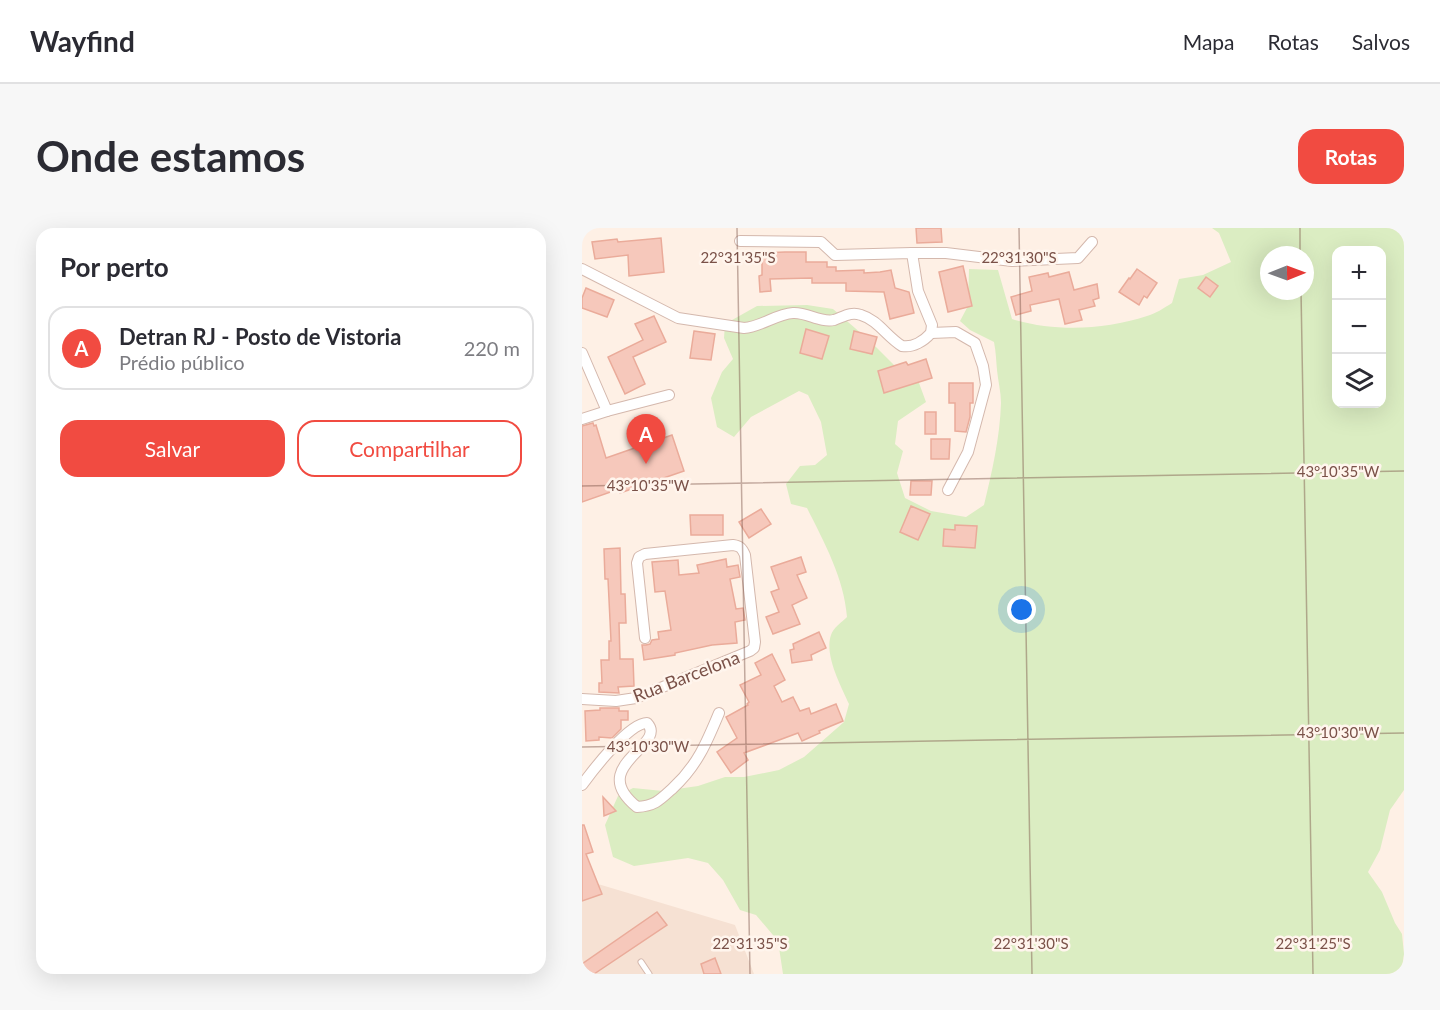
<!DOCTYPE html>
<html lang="pt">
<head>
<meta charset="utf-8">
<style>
  :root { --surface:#fff; --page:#f7f7f7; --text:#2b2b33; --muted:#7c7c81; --line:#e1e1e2; --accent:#f14b41 }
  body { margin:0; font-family:Lato,sans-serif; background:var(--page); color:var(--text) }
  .controls { position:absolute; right:18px; top:18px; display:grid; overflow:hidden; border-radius:12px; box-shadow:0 6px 24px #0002 }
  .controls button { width:54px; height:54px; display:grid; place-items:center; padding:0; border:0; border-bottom:2px solid var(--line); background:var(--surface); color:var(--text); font:30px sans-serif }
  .compass { position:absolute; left:678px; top:18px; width:54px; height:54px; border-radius:50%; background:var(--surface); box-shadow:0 6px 24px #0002; rotate:89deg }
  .you { position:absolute; left:440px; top:382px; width:21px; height:21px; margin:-15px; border:4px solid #fff; border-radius:50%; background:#1a73e8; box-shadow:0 0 0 9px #1a73e833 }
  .badge { display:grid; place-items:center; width:39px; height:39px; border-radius:50%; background:var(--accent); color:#fff; font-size:20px; font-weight:700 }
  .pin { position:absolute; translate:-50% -50px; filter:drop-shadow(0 2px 3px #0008) }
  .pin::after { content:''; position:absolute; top:32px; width:21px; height:18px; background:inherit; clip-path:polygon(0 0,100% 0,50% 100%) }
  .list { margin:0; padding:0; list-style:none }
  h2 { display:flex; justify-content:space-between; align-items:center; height:78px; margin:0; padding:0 24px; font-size:26px }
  h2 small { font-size:20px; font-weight:400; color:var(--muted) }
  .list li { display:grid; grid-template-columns:39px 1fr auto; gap:18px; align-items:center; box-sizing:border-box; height:84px; margin:0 12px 12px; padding:0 12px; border:2px solid var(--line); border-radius:18px }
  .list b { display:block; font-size:22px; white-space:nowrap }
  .list p { margin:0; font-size:20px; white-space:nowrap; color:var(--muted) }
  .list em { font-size:20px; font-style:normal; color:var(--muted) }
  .actions { display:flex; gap:12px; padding:18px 24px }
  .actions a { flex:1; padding:14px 0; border:2px solid var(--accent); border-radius:18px; text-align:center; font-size:21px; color:var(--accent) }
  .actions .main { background:var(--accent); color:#fff }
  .icon { flex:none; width:33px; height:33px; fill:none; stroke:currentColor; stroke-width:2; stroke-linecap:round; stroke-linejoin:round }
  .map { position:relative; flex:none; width:822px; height:746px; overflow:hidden; border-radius:18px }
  header { display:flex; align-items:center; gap:36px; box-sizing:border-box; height:84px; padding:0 30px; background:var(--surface); border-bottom:2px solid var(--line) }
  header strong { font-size:28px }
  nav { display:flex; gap:33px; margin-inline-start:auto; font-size:21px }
  .intro { display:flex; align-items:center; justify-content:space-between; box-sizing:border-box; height:144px; padding:0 36px }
  h1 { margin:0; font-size:42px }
  .button { padding:15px 27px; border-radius:18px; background:var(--accent); color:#fff; font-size:21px; font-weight:700 }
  main { display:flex; gap:36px; padding:0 36px }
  aside { flex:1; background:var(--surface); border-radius:18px; box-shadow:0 6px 24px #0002 }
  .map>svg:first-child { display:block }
  .residential { fill:#f6e1d3 }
  .green { fill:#dbedc2; fill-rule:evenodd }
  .building { fill:#f6c8bb; stroke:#eaab9a; stroke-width:1.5 }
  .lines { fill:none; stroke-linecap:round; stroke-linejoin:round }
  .lane-casing { stroke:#d4b8ad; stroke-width:7 }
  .street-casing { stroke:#d4b8ad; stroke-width:12 }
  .lane { stroke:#fff; stroke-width:5 }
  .street { stroke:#fff; stroke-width:10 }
  .ticks { fill:none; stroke:#7a5148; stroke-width:1.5; stroke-opacity:0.45 }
  .labels { text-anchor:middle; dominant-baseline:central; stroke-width:5; stroke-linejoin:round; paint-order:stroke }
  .street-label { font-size:18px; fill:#7a5148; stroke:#fff5ed }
  .ticks-label { font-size:15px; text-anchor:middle; fill:#7a5148; stroke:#fff5ed; stroke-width:5; stroke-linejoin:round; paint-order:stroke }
</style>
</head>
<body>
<header>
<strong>Wayfind</strong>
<nav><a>Mapa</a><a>Rotas</a><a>Salvos</a></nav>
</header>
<div class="intro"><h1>Onde estamos</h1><a class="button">Rotas</a></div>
<main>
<aside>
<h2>Por perto<small></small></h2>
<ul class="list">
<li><span class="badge">A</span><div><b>Detran RJ - Posto de Vistoria</b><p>Prédio público</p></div><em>220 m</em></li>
</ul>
<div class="actions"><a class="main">Salvar</a><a>Compartilhar</a></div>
</aside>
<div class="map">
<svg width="822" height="746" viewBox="0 0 822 746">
  <rect width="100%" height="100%" fill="#fef0e5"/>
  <!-- residential -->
  <path class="residential" d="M16,656L153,697L172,746H0V663Z"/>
  <!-- green -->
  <path class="green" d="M630,0H822V562L808,582L798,622L786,644L800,664L813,695L820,706L822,726L819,746H201L196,713L174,687L158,682L141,652L126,635L106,630L52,638L31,629L23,597L36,568L51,560L81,563L116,558L143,549H162L197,542L222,529L262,494L267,476C259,458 242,427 249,407C251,400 260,394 265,389C262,350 242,314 225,280L209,276L204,256L218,238L233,237L245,227L239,194L226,167L217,163L169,189L152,209L135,199L129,170L140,144L151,131L142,110L143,96L175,78L225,77L251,81L288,113L320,145L337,155L344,174L316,193L313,216L321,223L315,245L323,270L349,283L384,289L402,277C410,244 418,209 419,175C419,164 416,153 415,142C414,132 414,124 412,114L388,102L378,93L386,78L387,41L416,42L430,91C473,104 522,102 565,88C573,86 582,80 590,75L597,51L621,47L649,34L637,5ZM754,22H800V176H754ZM687,27H723V63H687Z"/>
  <!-- building -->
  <g class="building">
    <path d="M334,0H359L360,14L335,15Z"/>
    <path d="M79,10L82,44L47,48L46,27L13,31L10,14L35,11L36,14Z"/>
    <path d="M203,24H224V34H245V39H254V43L282,42V45L298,44L309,42L313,60L327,64L332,85L308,91L302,64L264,63V55H230V50L188,51L189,63L178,64L177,48L180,47V25Z"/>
    <path d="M381,38L390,78L366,84L357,44Z"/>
    <path d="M555,41L575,55L565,70L562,68L557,77L537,64L547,50L548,51Z"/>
    <path d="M487,44L492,62L515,56L517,70L511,72L513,78L497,82L500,92L483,96L477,71L448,77L449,83L434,87L429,69L450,63L447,49L466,45L467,49Z"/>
    <path d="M624,49L636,58L628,69L616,60Z"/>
    <path d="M4,60L32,72L25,89L0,80V70Z"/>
    <path d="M72,88L84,114L51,129L63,156L43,166L26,129L61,112L53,96Z"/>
    <path d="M224,101L247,108L240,131L218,125Z"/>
    <path d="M112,103L133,106L129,132L108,130Z"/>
    <path d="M272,103L295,109L290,126L268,121Z"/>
    <path d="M344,131L350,150L302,165L296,143L324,134L326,137Z"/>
    <path d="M367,155H391V175H388V189L384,204L373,203V175H367Z"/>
    <rect x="343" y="184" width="11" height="22"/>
    <path d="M11,195L12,198L14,197L24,230L90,207L102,243L38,265L37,261L0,274V198Z"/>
    <path d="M349,211H368L367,231H349Z"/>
    <path d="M329,253H350L349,267H328Z"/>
    <path d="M329,278L348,286L336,312L318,304Z"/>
    <path d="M179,281L189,296L167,310L157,294Z"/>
    <path d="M108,287H141V307H109Z"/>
    <path d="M373,297L395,298L393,320L361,318L362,301L373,302Z"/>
    <path d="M38,320L39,366H43L44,395H37L38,431H51L52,458L36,459L37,465L17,464V455H20L19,432H27V413H29L26,351H23L22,321Z"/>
    <path d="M219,329L224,344L215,347L225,370L210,377L218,396L191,406L184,389L197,384L189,364L197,361L189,339Z"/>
    <path d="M144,331L145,339L156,337L158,349L148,351L154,381L161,380L163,392L153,394L155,415L130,417L93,425V427L62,432L60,417H64L68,416L70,412L77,411L76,404L89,402L83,363L73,364L70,334L96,332L97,347L117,345L115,337Z"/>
    <path d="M237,404L244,420L229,427L230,432L210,435L208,422L212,421L211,416Z"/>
    <path d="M190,426L203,452L192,458L200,474L211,469L218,483L227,480L229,486L254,476L261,493L237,503L238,505L220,513L216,505L162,525L166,532L149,545L135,524L155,510L144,489L166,477L165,476L167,474L158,457L179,447L173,435Z"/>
    <path d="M18,480H37V483H46V492H39V501L30,510L17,509V512L4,513L3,483L18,482Z"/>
    <path d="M21,569L34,583L22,588Z"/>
    <path d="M0,597H2L11,624L4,626L20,666L0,673Z"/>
    <path d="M75,684L85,697L12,746H0V736Z"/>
    <path d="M133,730L139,746H122L119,736Z"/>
  </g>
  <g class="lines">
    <!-- lane casing -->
    <g class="lane-casing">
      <path id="lane" d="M59,734L67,746"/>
    </g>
    <!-- street casing -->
    <g class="street-casing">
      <g id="street">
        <path d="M330,25H364L430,33L496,30L510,14"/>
        <path d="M0,41L96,90L162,100C179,99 194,86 211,85C225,84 238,95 252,92C261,89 269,83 279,87C296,92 305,109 320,118C331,120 342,113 349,105L350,97L336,63L330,25L253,27L239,14L158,13"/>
        <path d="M349,105L374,104L393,115L401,138L404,157L386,224L366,262"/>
        <path d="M0,125L25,183"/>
        <path d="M0,191L25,183L87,167"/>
        <path d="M0,471L34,473L54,470L168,423L172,420L173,414L163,327C160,320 158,318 151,317L63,326L57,329L55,335L63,410"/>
        <path d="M0,557C11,542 47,495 65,495C87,518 3,537 55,579C73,578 78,572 91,560C115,538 125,514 137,485"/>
      </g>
    </g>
    <!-- lane -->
    <use href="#lane" class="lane"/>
    <!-- street -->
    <use href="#street" class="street"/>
  </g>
  <!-- ticks -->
  <path class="ticks" d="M155,0L168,746M437,0L450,746M718,0V27M719,63L731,746M0,258L822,243M0,519L822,505"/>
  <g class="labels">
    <!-- street labels -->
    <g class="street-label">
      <text transform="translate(104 448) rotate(-21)">Rua Barcelona</text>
    </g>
  </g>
  <g class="ticks-label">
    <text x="156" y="35">22°31'35"S</text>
    <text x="437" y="35">22°31'30"S</text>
    <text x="756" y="249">43°10'35"W</text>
    <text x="66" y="263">43°10'35"W</text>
    <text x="756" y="510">43°10'30"W</text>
    <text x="66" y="524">43°10'30"W</text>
    <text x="168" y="721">22°31'35"S</text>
    <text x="449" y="721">22°31'30"S</text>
    <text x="731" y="721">22°31'25"S</text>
  </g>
</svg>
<div class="controls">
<button>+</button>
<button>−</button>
<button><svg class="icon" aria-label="layers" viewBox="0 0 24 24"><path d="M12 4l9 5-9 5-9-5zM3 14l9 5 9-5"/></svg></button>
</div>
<svg class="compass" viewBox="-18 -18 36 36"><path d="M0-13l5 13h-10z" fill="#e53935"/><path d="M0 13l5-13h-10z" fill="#7c7c81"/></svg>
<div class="you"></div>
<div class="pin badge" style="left:64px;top:236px">A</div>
</div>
</main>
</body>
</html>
